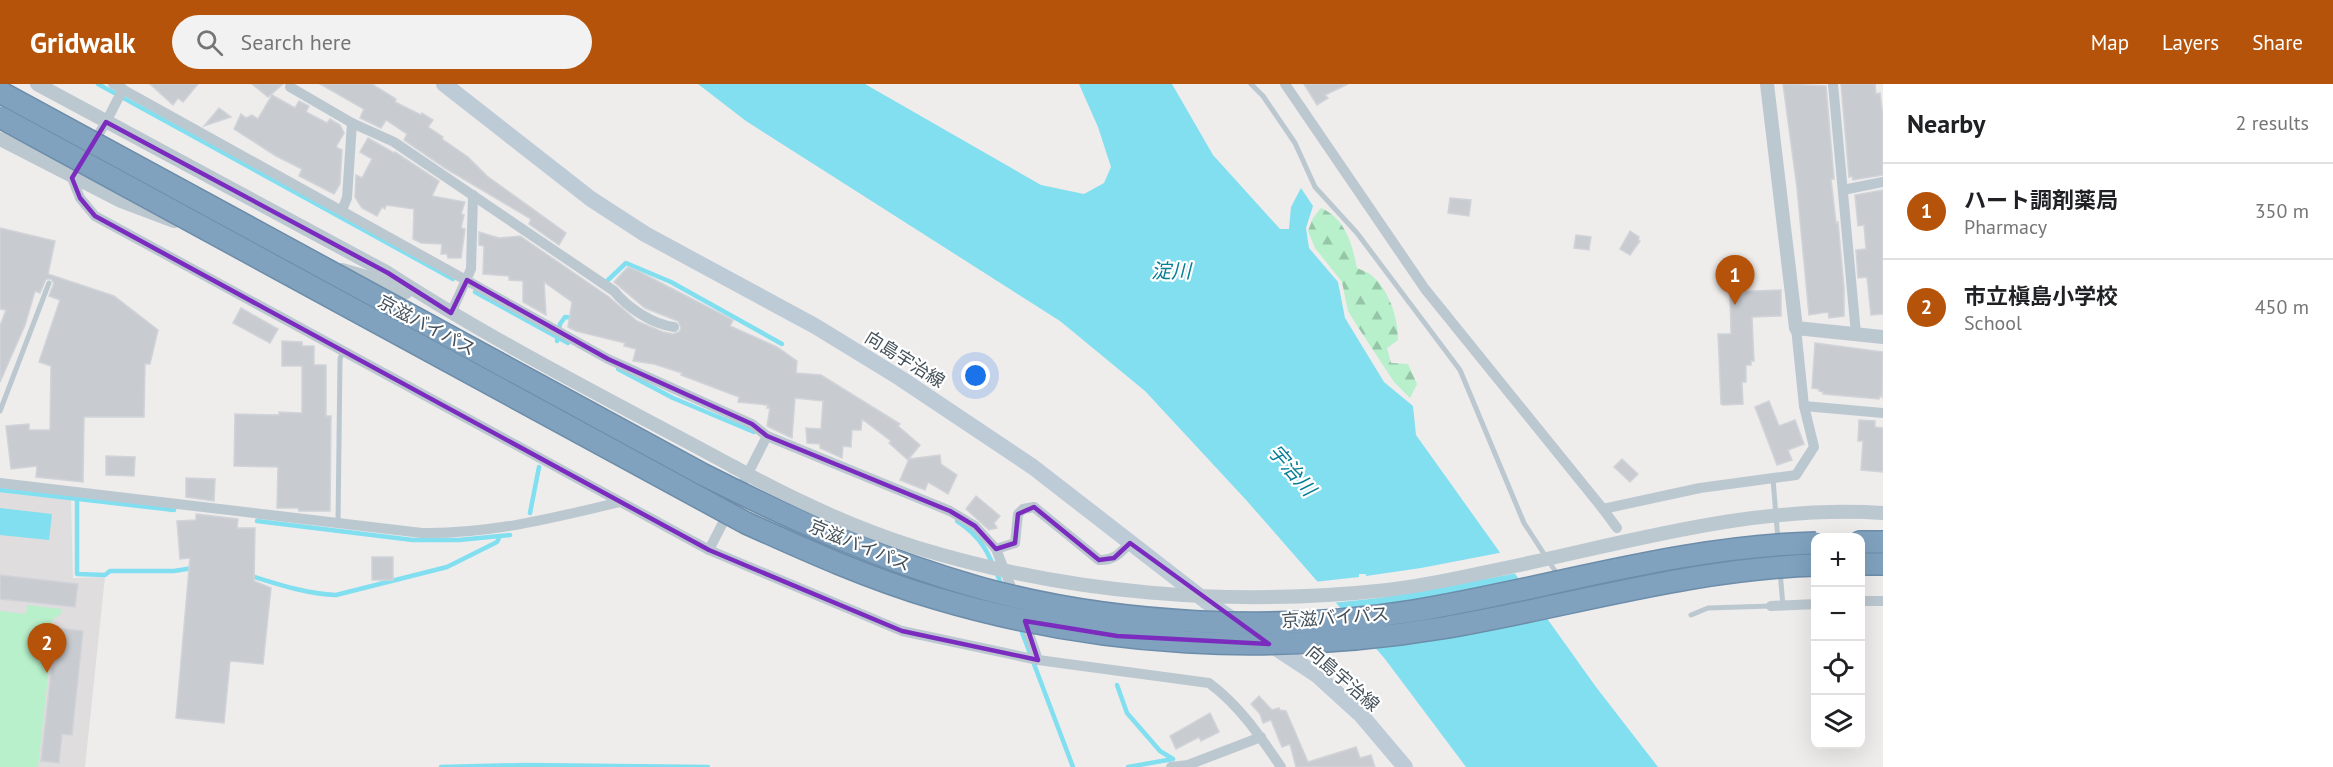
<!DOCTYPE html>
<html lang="en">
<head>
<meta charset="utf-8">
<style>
  :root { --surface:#fff; --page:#f2f2f2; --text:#202124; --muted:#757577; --line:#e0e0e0; --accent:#b45309 }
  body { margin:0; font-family:"PT Sans","Noto Sans JP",sans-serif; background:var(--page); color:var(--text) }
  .controls { position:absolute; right:18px; bottom:18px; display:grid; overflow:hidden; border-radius:12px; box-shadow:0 6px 24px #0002 }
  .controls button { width:54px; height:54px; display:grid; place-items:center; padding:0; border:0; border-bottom:2px solid var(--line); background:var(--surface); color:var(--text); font:30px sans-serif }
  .you { position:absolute; left:976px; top:292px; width:21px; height:21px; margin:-15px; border:4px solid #fff; border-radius:50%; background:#1a73e8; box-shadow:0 0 0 9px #1a73e833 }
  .badge { display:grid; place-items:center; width:39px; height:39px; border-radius:50%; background:var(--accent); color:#fff; font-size:20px; font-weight:700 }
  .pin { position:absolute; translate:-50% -50px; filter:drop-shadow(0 2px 3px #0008) }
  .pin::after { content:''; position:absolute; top:32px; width:21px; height:18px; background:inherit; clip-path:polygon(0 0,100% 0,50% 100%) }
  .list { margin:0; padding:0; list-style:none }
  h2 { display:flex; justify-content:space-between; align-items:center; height:78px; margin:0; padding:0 24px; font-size:26px }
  h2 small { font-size:20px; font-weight:400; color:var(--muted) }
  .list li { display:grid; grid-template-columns:39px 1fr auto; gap:18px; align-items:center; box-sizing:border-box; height:96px; padding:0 24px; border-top:2px solid var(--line) }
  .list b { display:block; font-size:22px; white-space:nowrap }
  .list p { margin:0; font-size:20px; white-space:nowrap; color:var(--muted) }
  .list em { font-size:20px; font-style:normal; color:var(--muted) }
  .icon { flex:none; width:33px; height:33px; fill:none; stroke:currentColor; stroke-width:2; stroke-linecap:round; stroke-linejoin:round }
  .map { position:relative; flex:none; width:1883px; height:683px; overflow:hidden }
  header { display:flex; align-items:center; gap:36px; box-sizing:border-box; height:84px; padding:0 30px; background:var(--accent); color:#fff }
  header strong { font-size:28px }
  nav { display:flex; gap:33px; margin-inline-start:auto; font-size:21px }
  .search { width:420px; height:54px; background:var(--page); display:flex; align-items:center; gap:15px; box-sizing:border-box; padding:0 21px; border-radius:33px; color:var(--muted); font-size:22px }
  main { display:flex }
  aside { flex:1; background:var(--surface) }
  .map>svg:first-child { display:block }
  .education { fill:#e0ddde }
  .green { fill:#b7f0ca }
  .forest { fill:url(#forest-firs) }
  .water { fill:#81dff0 }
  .pier { fill:#efecec }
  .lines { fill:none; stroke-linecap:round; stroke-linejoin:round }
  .stream { stroke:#81dff0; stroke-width:4.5 }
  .building { fill:#c8ccd1; stroke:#d0d3d8; stroke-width:1.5 }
  .motorway-casing { stroke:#6c8daa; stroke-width:24 }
  .service { stroke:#bcc8d0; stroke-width:5 }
  .minor { stroke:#bcc8d0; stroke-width:10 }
  .tertiary { stroke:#bcc8d0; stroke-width:14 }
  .secondary { stroke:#bdcbd7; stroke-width:16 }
  .motorway { stroke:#80a2be; stroke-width:21 }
  .motorway-bridge-casing { stroke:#6c8daa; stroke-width:24; stroke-linecap:butt }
  .tertiary-bridge { stroke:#bcc8d0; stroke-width:14 }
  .motorway-bridge { stroke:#80a2be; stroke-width:21 }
  .marked { fill:none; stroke:#7b2cbf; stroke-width:4.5; stroke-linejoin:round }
  .labels { text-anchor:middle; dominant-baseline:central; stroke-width:4.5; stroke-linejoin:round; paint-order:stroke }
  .street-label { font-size:18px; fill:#44515a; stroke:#fff }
  .water-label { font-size:20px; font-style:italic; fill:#077f95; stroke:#fff }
</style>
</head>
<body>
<header>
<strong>Gridwalk</strong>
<div class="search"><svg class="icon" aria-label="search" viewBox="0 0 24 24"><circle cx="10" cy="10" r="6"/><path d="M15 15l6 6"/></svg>Search here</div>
<nav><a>Map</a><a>Layers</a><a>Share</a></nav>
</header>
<main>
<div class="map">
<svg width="1883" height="683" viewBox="0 0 1883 683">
  <defs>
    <pattern id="forest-firs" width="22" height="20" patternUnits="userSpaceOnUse" patternTransform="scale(1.5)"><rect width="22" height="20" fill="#b7f0ca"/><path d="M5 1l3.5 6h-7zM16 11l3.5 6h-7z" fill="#96c5a7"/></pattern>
  </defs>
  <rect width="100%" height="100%" fill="#efecec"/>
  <!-- education -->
  <path class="education" d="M0,408L71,416L73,494L105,493L85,683H0Z"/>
  <!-- green -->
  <path class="green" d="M27,521L62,525L60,531C50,534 48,546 47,555L52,556L38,683H0V527L26,530Z"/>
  <!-- forest -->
  <path class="forest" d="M1321,124C1346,135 1352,160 1357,184C1361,186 1367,188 1370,190C1389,205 1398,233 1398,256L1387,264L1391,279L1408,280L1417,300L1410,314L1394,298L1356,240L1348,227L1342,198L1315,164L1308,147L1313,134Z"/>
  <!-- water -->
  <g class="water">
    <path d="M698,0H865L1041,101L1084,110L1104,99L1111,83L1098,43L1079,0H1172L1213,71L1280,145H1289L1291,123L1301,104L1313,122L1306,144L1309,164L1338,198L1345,234L1384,298L1413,322L1416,351L1596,603L1658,683H1466L1385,575L1247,417L1145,307L1060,237L746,37Z"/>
    <path d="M0,424L52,430L49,456L0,451Z"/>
  </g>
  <!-- pier -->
  <path class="pier" d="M1504,468L1518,489L1379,514L1332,519L1314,498L1359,493V490H1366V492L1421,484Z"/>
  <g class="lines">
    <!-- stream -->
    <g class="stream">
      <path d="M98,0L453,195"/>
      <path d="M608,196L626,179L671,198L782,260"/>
      <path d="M475,208L568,259"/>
      <path d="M557,257L560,240L565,233L576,234"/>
      <path d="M618,285L673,314L754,348"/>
      <path d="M0,406L174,426"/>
      <path d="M77,416V490L105,491L110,487H174L193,484"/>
      <path d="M530,429L539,383"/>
      <path d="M257,437L413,456H459L510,451"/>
      <path d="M957,437C984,454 990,473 1002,502"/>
      <path d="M248,491C277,500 306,510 336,511L447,483L497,458L500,452"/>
      <path d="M1020,543L1073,683"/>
      <path d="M1117,601L1127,629L1160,667L1173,675L1128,683"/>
      <path d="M441,683L525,681L708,683"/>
    </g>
  </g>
  <!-- building -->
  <g class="building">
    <path d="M150,0H198L183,18L178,14L173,21Z"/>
    <path d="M252,0H283L268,13Z"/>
    <path d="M320,0H372L396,15L395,18L421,31L422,29L433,36L428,43L443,53L442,55L468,73L487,92L566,149L559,161L529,140L531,135L445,84L404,56L407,50L386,36L381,44L360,34L364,25Z"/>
    <path d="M1304,0H1348L1325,11L1328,14L1317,21Z"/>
    <path d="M1783,0L1826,2L1834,95H1831L1836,139L1838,138L1844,204V232L1829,234L1828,228L1809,231L1797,104Z"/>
    <path d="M1841,0H1875L1876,10L1880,9L1883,33V91L1853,96L1852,92L1849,93Z"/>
    <path d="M272,11L295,24L299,17L309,22L306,28L327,39L330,35L340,41L344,49L336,63L342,66L340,100L334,110L299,92L302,85L276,72L234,45L241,30L246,34L252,31L258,35Z"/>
    <path d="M219,24L231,33L204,42Z"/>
    <path d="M368,54L394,69L395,68L439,97L432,112L465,118L461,130L464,131L461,144L465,145L461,174H448L447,170H441L442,160L421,159L413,155L414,125L386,121L385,125L382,123L377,132L362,124L355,113L356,91L362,94L372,75L360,68Z"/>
    <path d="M1883,106V230L1871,231L1867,193L1858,194L1856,166L1866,165L1864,141L1858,142L1855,111Z"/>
    <path d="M1450,114L1471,116L1469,132L1448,129Z"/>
    <path d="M0,144L55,157L48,190L114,212L158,246L150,280H145L144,333H84L83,398L36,393L37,382L11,385L6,342L29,340V346H50L51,282L39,278L60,216L49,212L54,199L51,195H46L40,209L35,207L25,241L0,298V242L6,226L0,225Z"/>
    <path d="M1630,147L1639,153L1638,156L1640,157L1630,171L1620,165Z"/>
    <path d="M479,148L499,154L520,152L609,213L637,237L663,248L673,250L679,248L681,244L678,237L645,224L614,198L628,183L638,187L733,236L730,242L777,263L797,277L796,289L821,291L900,340L898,342L920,361L908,376L889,359L891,357L862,335L861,346H852L851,363L843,362L842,374L820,364V360L807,359L806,344L821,345L823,317L795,314L792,354L767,342L770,324H767L768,321L738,318L739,313L681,291L682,289L654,280L633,277L636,265L624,262L625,259L576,247L568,243L572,218L544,198L546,231L523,218V197L509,196V192L483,190L484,162L479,161Z"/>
    <path d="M1576,151L1591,153L1589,166L1574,164Z"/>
    <path d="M1781,206V232L1752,233L1754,277H1751V281H1746V298H1742L1743,320L1723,321L1721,320L1718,250H1731L1730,208Z"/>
    <path d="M241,224L278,245L270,259L233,239Z"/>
    <path d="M282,257L302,258V262H314V281H326V332H331L330,427H299L298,424H277L278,383L234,382L235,330L279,331V328L302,329V282H282Z"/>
    <path d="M1815,259L1883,268L1882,313L1880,312L1879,315L1823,310V308L1819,307V305L1812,304Z"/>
    <path d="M1769,317L1779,342L1795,336L1804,360L1788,366L1792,376L1777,381L1755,323Z"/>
    <path d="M1859,336L1875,337V343L1883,344V388L1861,386L1863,357H1858Z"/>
    <path d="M940,371L941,380L957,391L948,410L928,398L925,406L900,396L909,375Z"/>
    <path d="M106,372L135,373L134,392L106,391Z"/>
    <path d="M1622,375L1638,390L1630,398L1614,383Z"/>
    <path d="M186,394L215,395L214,417L186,413Z"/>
    <path d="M976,412L1000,432L994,439L997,444L989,446L966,425Z"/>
    <path d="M196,430L238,435L237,444H255L254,497L271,504L263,580L230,577L224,639L176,634L190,474L180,475L177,437L196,436Z"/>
    <rect x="372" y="473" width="21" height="23"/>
    <path d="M0,491L78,500L75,523L0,515Z"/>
    <path d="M56,544L83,547L72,651L62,650L59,679L41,677Z"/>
    <path d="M1259,612L1272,626L1279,624L1280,626L1286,627L1308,678L1356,663L1360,674L1371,671L1375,683H1296L1290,660L1282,663L1271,636L1263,639L1260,630L1251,620Z"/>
    <path d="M1210,629L1219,648L1201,657L1199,653L1176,665L1170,652Z"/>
  </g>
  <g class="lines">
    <!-- motorway casing -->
    <g class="motorway-casing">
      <g id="motorway">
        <path d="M1860,458H1883"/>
        <path d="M1860,480H1883"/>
      </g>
    </g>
    <!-- service -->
    <g class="service">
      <path d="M1251,0L1263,12L1295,59L1315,103L1357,149L1460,286L1524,439L1559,493"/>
      <path d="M0,327L49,199"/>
      <path d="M1773,395L1778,456"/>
      <path d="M338,439L340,275L343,267"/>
      <path d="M1780,487L1783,522"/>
      <path d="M1691,531L1708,524L1771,522"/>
    </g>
    <!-- minor -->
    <g class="minor">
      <path d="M113,0L608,275L752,340L767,352L950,427L975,442L996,465L1015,513"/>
      <path d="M1285,0L1425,205L1603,425L1700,404L1796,391L1814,363L1804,322L1796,244"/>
      <path d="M1833,0L1856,250"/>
      <path d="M290,3L352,39L394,58L614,207C628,224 652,240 674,243"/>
      <path d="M123,5L106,38L72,94L80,114L95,132L709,466L902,547L1038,576L1209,599C1239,621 1260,652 1281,683"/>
      <path d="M1843,106L1883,98"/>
      <path d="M342,126L347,114L352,39"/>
      <path d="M451,229L471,185L473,111"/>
      <path d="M1804,322L1883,329"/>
      <path d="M0,399L422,449C490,450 554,434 620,418"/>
      <path d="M1603,425L1617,444"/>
      <path d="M996,465L1015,459L1018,430L1023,425L1034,423L1099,476C1114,477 1120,469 1130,459"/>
      <path d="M709,466L767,352"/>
      <path d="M1860,517H1883"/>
      <path d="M1771,522L1816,520"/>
      <path d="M1024,536L1038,576"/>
      <path d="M1171,683L1188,681L1261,653"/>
    </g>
    <!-- tertiary -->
    <g class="tertiary">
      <path d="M37,0L388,189C499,261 618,320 734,383"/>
      <path d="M1767,0L1796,244L1883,253"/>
      <path d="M0,55L121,117L174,137"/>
      <path d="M342,186L373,195L406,208"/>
    </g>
    <!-- secondary -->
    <g class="secondary">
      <path d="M444,0L591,115L645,150L815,242L900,294L1033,383L1207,518L1238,539"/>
      <path d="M1265,557L1317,591L1361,631L1405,683"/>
    </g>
    <!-- motorway -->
    <use href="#motorway" class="motorway"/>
    <!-- motorway-bridge casing -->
    <g class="motorway-bridge-casing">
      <g id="motorway-bridge">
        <path d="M0,8L704,391C793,436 884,477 980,504C1113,541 1277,549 1413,527C1547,505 1679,462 1816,459"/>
        <path d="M0,33L746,439C808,467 870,495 935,514C1099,563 1273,572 1442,544C1567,523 1688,485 1816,481"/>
      </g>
    </g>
    <!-- tertiary-bridge -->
    <path class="tertiary-bridge" d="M734,383C792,415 854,444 918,464C1069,510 1230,523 1387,506C1420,502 1454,495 1486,488C1617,462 1747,420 1883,429"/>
    <!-- motorway-bridge -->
    <use href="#motorway-bridge" class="motorway-bridge"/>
  </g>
  <!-- marked area -->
  <path class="marked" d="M106,38L388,189L451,229L467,196L608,275L752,340L767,352L950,427L975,442L996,465L1015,459L1018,430L1034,423L1099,476L1114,474L1130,459L1269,560L1117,552L1025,537L1038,576L902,547L709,466L95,132L80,114L72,94Z"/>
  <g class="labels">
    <!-- street labels -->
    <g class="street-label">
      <text transform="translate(427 241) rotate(28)">京滋バイパス</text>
      <text transform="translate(905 275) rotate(32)">向島宇治線</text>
      <text transform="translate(860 461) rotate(22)">京滋バイパス</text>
      <text transform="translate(1335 533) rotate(-4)">京滋バイパス</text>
      <text transform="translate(1343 594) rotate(41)">向島宇治線</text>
    </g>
    <!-- water labels -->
    <g class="water-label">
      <text x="1171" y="187">淀川</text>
      <text transform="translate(1292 386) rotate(49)">宇治川</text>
    </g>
  </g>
</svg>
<div class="controls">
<button>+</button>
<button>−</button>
<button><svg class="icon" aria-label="locate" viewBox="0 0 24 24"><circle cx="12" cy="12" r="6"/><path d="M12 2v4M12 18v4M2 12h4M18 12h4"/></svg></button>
<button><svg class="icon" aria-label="layers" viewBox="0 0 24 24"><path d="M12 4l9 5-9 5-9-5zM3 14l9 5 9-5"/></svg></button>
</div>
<div class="you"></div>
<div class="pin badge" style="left:1735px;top:221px">1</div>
<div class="pin badge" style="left:47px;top:589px">2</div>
</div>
<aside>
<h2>Nearby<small>2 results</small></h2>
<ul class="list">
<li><span class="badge">1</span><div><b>ハート調剤薬局</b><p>Pharmacy</p></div><em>350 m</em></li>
<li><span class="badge">2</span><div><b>市立槇島小学校</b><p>School</p></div><em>450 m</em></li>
</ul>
</aside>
</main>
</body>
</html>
